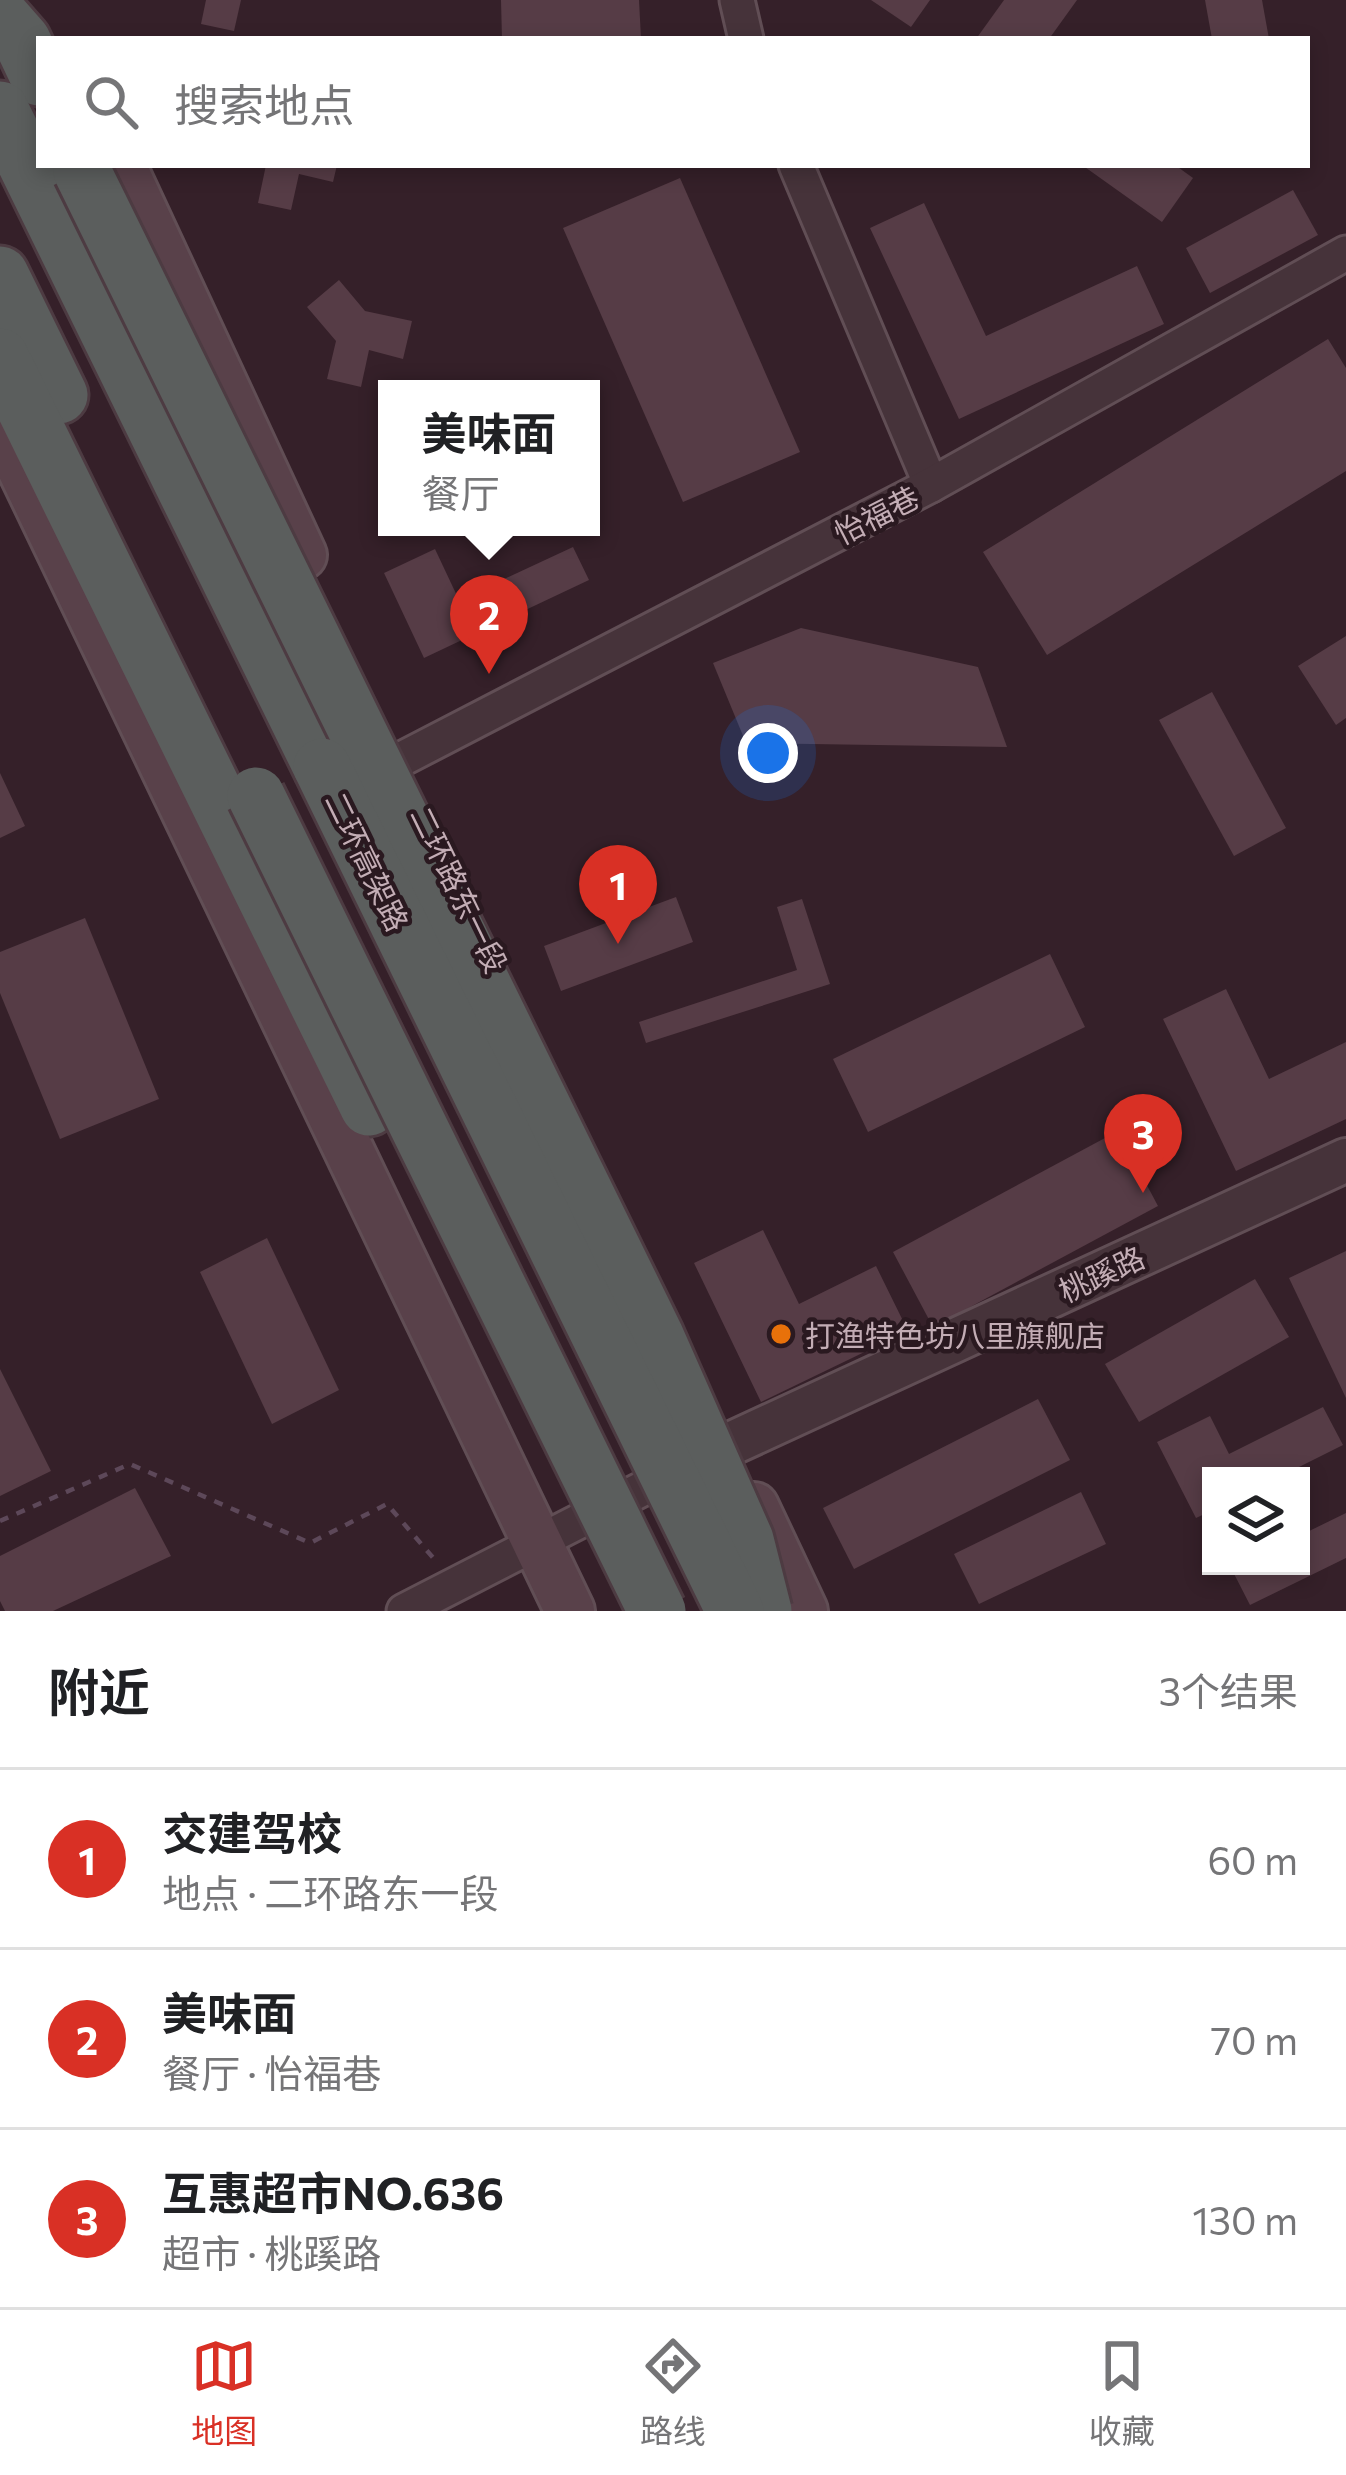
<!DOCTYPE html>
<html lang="zh">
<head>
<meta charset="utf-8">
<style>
  :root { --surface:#fff; --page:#f2f2f2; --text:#202124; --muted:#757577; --line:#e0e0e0; --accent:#d93025 }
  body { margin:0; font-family:Commissioner,"Noto Sans SC",sans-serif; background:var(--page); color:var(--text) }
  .controls { position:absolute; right:36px; bottom:36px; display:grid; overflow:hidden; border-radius:0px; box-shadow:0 6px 18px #0003 }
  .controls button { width:108px; height:108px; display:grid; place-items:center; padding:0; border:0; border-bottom:3px solid var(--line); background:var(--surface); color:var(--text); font:60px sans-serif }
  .you { position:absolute; left:768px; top:753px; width:42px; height:42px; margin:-30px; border:9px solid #fff; border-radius:50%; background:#1a73e8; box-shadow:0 0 0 18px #1a73e833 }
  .badge { display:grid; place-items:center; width:78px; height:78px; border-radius:50%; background:var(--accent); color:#fff; font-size:39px; font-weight:700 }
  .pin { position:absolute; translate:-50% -99px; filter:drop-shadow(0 3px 6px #0008) }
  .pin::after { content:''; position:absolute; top:63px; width:42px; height:36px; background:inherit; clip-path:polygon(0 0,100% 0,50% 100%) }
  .popup { position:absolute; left:378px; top:380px; width:222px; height:156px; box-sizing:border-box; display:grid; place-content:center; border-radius:0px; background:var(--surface); filter:drop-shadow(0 3px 9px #0005); font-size:39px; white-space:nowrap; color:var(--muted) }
  .popup b { font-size:45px; color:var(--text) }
  .popup::after { content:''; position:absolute; left:50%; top:100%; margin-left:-24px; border:24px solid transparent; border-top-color:var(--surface) }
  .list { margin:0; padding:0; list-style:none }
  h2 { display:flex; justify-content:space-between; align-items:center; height:156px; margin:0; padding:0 48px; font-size:51px }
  h2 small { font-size:39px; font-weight:400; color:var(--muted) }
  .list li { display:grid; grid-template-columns:78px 1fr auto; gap:36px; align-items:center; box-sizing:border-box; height:180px; padding:0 48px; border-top:3px solid var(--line) }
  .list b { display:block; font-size:45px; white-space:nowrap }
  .list p { margin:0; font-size:39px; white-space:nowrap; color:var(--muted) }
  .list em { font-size:39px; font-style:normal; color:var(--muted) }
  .icon { flex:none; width:66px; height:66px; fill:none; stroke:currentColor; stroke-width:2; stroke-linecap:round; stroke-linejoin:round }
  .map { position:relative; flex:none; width:1346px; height:1611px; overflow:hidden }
  .search { position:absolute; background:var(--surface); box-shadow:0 6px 18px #0003; left:36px; right:36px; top:36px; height:132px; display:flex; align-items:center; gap:30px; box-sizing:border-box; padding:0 42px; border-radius:0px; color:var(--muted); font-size:45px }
  .sheet { height:696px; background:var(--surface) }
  nav { display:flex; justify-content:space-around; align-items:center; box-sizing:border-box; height:168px; border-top:3px solid var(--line); background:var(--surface); font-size:33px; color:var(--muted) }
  nav a { display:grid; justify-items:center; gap:6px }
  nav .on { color:var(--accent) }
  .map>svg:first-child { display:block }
  .building { fill:#563c46 }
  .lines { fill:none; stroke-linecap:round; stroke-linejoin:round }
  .minor-casing { stroke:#614e55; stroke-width:39 }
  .tertiary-casing { stroke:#614e55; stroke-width:48 }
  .secondary-casing { stroke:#614e55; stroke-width:54 }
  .trunk-casing { stroke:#4d3b42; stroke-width:63 }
  .path { stroke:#5d4859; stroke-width:4.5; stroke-dasharray:9 9; stroke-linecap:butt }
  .minor { stroke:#46333a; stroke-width:33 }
  .tertiary { stroke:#46333a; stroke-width:42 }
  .secondary { stroke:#59414a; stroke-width:48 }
  .trunk { stroke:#5b5e5d; stroke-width:57 }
  .trunk-bridge-casing { stroke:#4d3b42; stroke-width:63; stroke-linecap:butt }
  .trunk-bridge { stroke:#5b5e5d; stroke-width:57 }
  .food-dot { fill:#e8710a; stroke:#2a1920; stroke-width:4.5 }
  .labels { text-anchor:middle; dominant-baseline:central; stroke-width:9; stroke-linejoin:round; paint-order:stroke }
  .street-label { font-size:30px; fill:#c3adb5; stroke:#2a1920 }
  .poi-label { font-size:30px; fill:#c3adb5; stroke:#2a1920; text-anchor:start }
</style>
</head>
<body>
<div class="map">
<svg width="1346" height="1611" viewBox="0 0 1346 1611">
  <rect width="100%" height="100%" fill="#352029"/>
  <!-- building -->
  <g class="building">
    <path d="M206,0H241L234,31L201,24Z"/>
    <path d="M501,0H639L641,39H502Z"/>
    <path d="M871,0H930L911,27Z"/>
    <path d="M1004,0H1077L1049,39H976Z"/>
    <path d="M1205,0H1262L1269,39H1212Z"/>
    <path d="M266,165H337L333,182L299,174L291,210L258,203Z"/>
    <path d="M1082,165H1175L1193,178L1162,222Z"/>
    <path d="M680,178L800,452L683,502L563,228Z"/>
    <path d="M1293,190L1318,235L1210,293L1186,248Z"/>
    <path d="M924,203L986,336L1137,266L1164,324L959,419L870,228Z"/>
    <path d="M339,280L365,311L412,321L403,359L369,350L361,387L327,379L336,341L307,307Z"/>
    <path d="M1328,339L1346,368V471L1047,655L983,552Z"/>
    <path d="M573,547L589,580L424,658L384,573L435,549L459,600Z"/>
    <path d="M801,628L978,667L1007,747L746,743L713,663Z"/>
    <path d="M1346,636V718L1336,725L1298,666Z"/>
    <path d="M1212,692L1286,828L1234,856L1159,720Z"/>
    <path d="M0,773L25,826L0,838Z"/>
    <path d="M676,897L693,942L561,991L544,946Z"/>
    <path d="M802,899L830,984L646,1043L639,1022L797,970L777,907Z"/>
    <path d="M85,918L159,1099L60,1139L0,993V952Z"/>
    <path d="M1050,954L1085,1027L868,1132L833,1059Z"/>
    <path d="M1226,989L1269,1079L1346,1042V1119L1236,1171L1163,1019Z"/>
    <path d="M1118,1131L1158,1206L933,1327L893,1252Z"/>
    <path d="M763,1230L799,1304L876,1266L908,1331L761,1402L694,1263Z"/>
    <path d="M267,1238L339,1390L272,1424L200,1272Z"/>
    <path d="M1346,1251V1398L1289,1278Z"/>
    <path d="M1255,1279L1289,1337L1139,1422L1105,1364Z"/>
    <path d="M0,1369L51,1471L0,1496Z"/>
    <path d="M1038,1399L1070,1460L854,1569L823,1508Z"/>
    <path d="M1323,1407L1343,1445L1281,1476H1211V1511L1196,1518L1157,1442L1210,1416L1229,1454Z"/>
    <path d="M135,1488L171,1556L53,1611H5L0,1601V1556Z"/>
    <path d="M1081,1492L1106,1544L979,1604L954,1554Z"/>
    <path d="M1346,1513V1558L1250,1605L1230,1566H1301V1535Z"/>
  </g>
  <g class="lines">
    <!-- minor casing -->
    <g class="minor-casing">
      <g id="minor">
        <path d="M737,0L746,39"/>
        <path d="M796,165L931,485"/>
        <path d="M398,761L931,485L1346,253"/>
        <path d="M404,1611L681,1469"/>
      </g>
    </g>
    <!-- tertiary casing -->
    <g class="tertiary-casing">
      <path id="tertiary" d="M726,1446L1346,1160"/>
    </g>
    <!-- secondary casing -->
    <g class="secondary-casing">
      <g id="secondary">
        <path d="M121,165L302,555"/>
        <path d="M0,423L570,1611"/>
        <path d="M754,1507L803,1611"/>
      </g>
    </g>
    <!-- trunk casing -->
    <g class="trunk-casing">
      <g id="trunk">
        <path d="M0,16L22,41L39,77"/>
        <path d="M0,110L322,767"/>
        <path d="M0,275L59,395"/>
        <path d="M0,357L369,1107"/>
      </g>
    </g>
    <!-- path -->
    <path class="path" d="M0,1521L130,1464L310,1543L387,1504L435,1560"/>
    <!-- minor -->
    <use href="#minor" class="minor"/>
    <!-- tertiary -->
    <use href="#tertiary" class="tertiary"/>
    <!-- secondary -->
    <use href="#secondary" class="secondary"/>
    <!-- trunk -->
    <use href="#trunk" class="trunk"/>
    <!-- trunk-bridge casing -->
    <g class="trunk-bridge-casing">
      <g id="trunk-bridge">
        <path d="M82,171L655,1336L745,1540L763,1611"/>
        <path d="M322,767L735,1611"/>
        <path d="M256,796L657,1611"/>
      </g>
    </g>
    <!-- trunk-bridge -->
    <use href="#trunk-bridge" class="trunk-bridge"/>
  </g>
  <!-- markers -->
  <circle class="food-dot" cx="781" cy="1334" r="12"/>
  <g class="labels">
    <!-- street labels -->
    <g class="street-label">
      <text transform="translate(876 514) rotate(-27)">怡福巷</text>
      <text transform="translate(368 861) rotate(64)">二环高架路</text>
      <text transform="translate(460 889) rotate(64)">二环路东一段</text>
      <text transform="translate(1101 1273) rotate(-25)">桃蹊路</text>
    </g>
    <!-- poi labels -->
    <g class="poi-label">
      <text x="805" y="1334">打渔特色坊八里旗舰店</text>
    </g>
  </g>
</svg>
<div class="controls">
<button><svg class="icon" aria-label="layers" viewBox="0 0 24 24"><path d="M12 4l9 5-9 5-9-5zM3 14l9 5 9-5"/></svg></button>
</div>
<div class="you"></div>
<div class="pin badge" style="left:618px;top:944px">1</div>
<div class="pin badge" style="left:489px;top:674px">2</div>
<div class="popup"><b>美味面</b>餐厅</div>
<div class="pin badge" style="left:1143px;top:1193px">3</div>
<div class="search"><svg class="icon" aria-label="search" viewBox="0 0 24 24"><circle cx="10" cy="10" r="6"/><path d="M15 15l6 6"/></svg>搜索地点</div>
</div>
<section class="sheet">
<h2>附近<small>3个结果</small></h2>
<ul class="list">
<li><span class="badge">1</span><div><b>交建驾校</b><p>地点 · 二环路东一段</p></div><em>60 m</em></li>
<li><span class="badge">2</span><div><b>美味面</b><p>餐厅 · 怡福巷</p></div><em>70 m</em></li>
<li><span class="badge">3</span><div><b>互惠超市NO.636</b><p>超市 · 桃蹊路</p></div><em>130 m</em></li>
</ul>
</section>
<nav>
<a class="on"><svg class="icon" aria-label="map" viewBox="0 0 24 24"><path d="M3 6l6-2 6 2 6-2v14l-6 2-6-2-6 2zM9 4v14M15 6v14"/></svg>地图</a>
<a><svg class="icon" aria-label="directions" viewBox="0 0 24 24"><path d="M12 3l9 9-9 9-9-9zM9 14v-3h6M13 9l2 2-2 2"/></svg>路线</a>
<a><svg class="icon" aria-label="saved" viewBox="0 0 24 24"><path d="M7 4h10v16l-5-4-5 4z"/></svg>收藏</a>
</nav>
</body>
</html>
